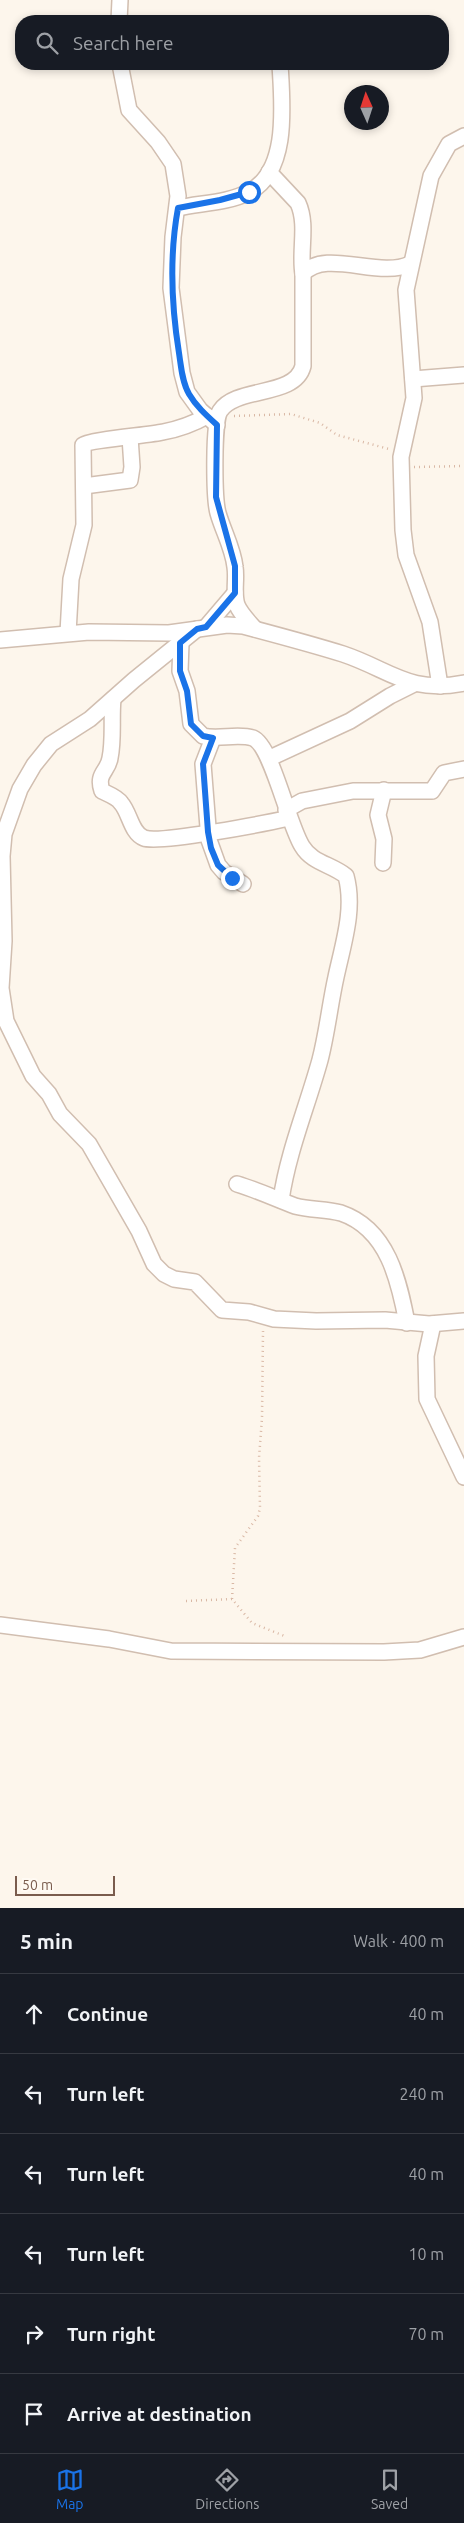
<!DOCTYPE html>
<html lang="en">
<head>
<meta charset="utf-8">
<style>
  :root { --surface:#171b24; --page:#242831; --text:#f1f3f6; --muted:#9ea1a6; --line:#363941; --accent:#1a73e8 }
  body { margin:0; font-family:Ubuntu,sans-serif; background:var(--page); color:var(--text) }
  .compass { position:absolute; left:344px; top:85px; width:45px; height:45px; border-radius:50%; background:var(--surface); box-shadow:0 2px 8px #0003; rotate:357deg }
  .scale { position:absolute; left:15px; bottom:12px; width:100px; box-sizing:border-box; padding-left:5px; border:2px solid #7a5c4d; border-top:0; font-size:14px; line-height:18px; white-space:nowrap; color:#7a5c4d; -webkit-text-stroke:4px #fffaf3; paint-order:stroke }
  .stop { position:absolute; width:15px; height:15px; margin:-11px; border:4px solid #1a73e8; border-radius:50%; background:#fff }
  .stop.end { background:#1a73e8; border-color:#fff; box-shadow:0 1px 5px #0008 }
  .list { margin:0; padding:0; list-style:none }
  h2 { display:flex; justify-content:space-between; align-items:center; height:65px; margin:0; padding:0 20px; font-size:21px }
  h2 small { font-size:16px; font-weight:400; color:var(--muted) }
  .list li { display:grid; grid-template-columns:32px 1fr auto; gap:15px; align-items:center; box-sizing:border-box; height:80px; padding:0 20px; border-top:1px solid var(--line) }
  .list b { display:block; font-size:19px; white-space:nowrap }
  .list em { font-size:16px; font-style:normal; color:var(--muted) }
  .icon { flex:none; width:28px; height:28px; fill:none; stroke:currentColor; stroke-width:2; stroke-linecap:round; stroke-linejoin:round }
  .map { position:relative; flex:none; width:464px; height:1908px; overflow:hidden }
  .search { position:absolute; background:var(--surface); box-shadow:0 2px 8px #0003; left:15px; right:15px; top:15px; height:55px; display:flex; align-items:center; gap:12px; box-sizing:border-box; padding:0 18px; border-radius:20px; color:var(--muted); font-size:19px }
  .sheet { height:545px; background:var(--surface) }
  nav { display:flex; justify-content:space-around; align-items:center; box-sizing:border-box; height:70px; border-top:1px solid var(--line); background:var(--surface); font-size:14px; color:var(--muted) }
  nav a { display:grid; justify-items:center; gap:2px }
  nav .on { color:var(--accent) }
  .map>svg:first-child { display:block }
  .lines { fill:none; stroke-linecap:round; stroke-linejoin:round }
  .minor-casing { stroke:#d1beb0; stroke-width:18 }
  .path { stroke:#d9b8a5; stroke-width:2.5; stroke-dasharray:1 4; stroke-linecap:butt }
  .minor { stroke:#fff; stroke-width:15 }
  .route { stroke:#1a73e8; stroke-width:6 }
</style>
</head>
<body>
<div class="map">
<svg width="464" height="1908" viewBox="0 0 464 1908">
  <rect width="100%" height="100%" fill="#fdf6ec"/>
  <g class="lines">
    <!-- minor casing -->
    <g class="minor-casing">
      <g id="minor">
        <path d="M119,21L120,0"/>
        <path d="M120,64L129,110L158,142L173,164L178,196L173,237L171,288L182,373L187,392L200,410L217,425"/>
        <path d="M269,172L298,203C308,225 299,251 303,274"/>
        <path d="M178,208C200,203 228,203 249,192C290,171 282,102 280,64"/>
        <path d="M413,379L464,375"/>
        <path d="M84,486L130,480L132,467L130,437"/>
        <path d="M206,627L235,593"/>
        <path d="M197,629L134,680L90,719L51,744L34,765L20,789L4,834L2,856L4,941L1,988L6,1021L33,1076L49,1094L60,1114L89,1144L139,1231L154,1264L164,1274L174,1279L195,1282L222,1310L249,1312L274,1319L316,1321L385,1320L429,1324L464,1321"/>
        <path d="M255,629C249,622 240,613 237,605C233,593 237,579 235,567C233,548 223,531 218,513C214,499 213,422 220,411C236,386 295,398 303,366V274C325,248 379,279 410,264"/>
        <path d="M68,633L71,579L84,525L83,445C88,440 150,435 163,432C179,429 193,424 207,416"/>
        <path d="M0,640L89,632L169,633L227,625L243,626C277,635 311,644 343,654C391,670 408,694 464,683"/>
        <path d="M181,643L180,671L187,691L191,724L203,736C219,740 237,733 253,738C272,746 288,824 302,846C312,863 331,864 346,876C355,909 343,944 336,977C330,1004 327,1033 320,1060C307,1107 288,1152 281,1200"/>
        <path d="M440,686L430,622L406,555L403,530L401,457L414,398L406,290L431,176L449,144L464,136"/>
        <path d="M113,699C111,718 114,739 110,758C108,772 96,773 102,791C108,794 117,797 121,803C130,813 131,833 144,838C159,844 267,823 289,818"/>
        <path d="M213,738L203,764L209,840L218,865L224,872L243,884"/>
        <path d="M270,758L350,721L390,696L414,684"/>
        <path d="M286,810L302,801L353,791H432L444,773L464,769"/>
        <path d="M383,863L384,839L378,815L384,790"/>
        <path d="M237,1184C257,1190 276,1199 295,1206C310,1210 326,1209 341,1213C388,1229 399,1281 407,1323"/>
        <path d="M433,1324L426,1356L427,1399L464,1477"/>
        <path d="M0,1625L109,1639L171,1651L384,1652L420,1650L464,1637"/>
      </g>
    </g>
    <!-- path -->
    <g class="path">
      <path d="M234,416L291,414L320,423L337,435L389,449"/>
      <path d="M414,467L464,466"/>
      <path d="M232,1599L235,1548L258,1516L260,1508L259,1458L262,1418L263,1331"/>
      <path d="M186,1601L232,1599L252,1623L287,1637"/>
    </g>
    <!-- minor -->
    <use href="#minor" class="minor"/>
  </g>
  <g class="lines">
    <!-- route -->
    <path class="route" d="M232,878L218,865L211,848L208,832L203,764L213,738L203,736L191,724L187,691L180,671V643L197,629L206,627L235,593V566L216,497L217,425C206,415 196,406 189,394C182,382 181,366 179,353C171,303 169,257 178,208L220,200L249,192"/>
  </g>
</svg>
<svg class="compass" viewBox="-18 -18 36 36"><path d="M0-13l5 13h-10z" fill="#e53935"/><path d="M0 13l5-13h-10z" fill="#9ea1a6"/></svg>
<div class="scale">50 m</div>
<div class="stop" style="left:249px;top:192px"></div>
<div class="stop end" style="left:232px;top:878px"></div>
<div class="search"><svg class="icon" aria-label="search" viewBox="0 0 24 24"><circle cx="10" cy="10" r="6"/><path d="M15 15l6 6"/></svg>Search here</div>
</div>
<section class="sheet">
<h2>5 min<small>Walk · 400 m</small></h2>
<ul class="list">
<li><svg class="icon" aria-label="ahead" viewBox="0 0 24 24"><path d="M12 20V5M6 11l6-6 6 6"/></svg><div><b>Continue</b></div><em>40 m</em></li>
<li><svg class="icon" aria-label="left" viewBox="0 0 24 24"><path d="M17 20v-9H6M10 6l-5 5 5 5"/></svg><div><b>Turn left</b></div><em>240 m</em></li>
<li><svg class="icon" aria-label="left" viewBox="0 0 24 24"><path d="M17 20v-9H6M10 6l-5 5 5 5"/></svg><div><b>Turn left</b></div><em>40 m</em></li>
<li><svg class="icon" aria-label="left" viewBox="0 0 24 24"><path d="M17 20v-9H6M10 6l-5 5 5 5"/></svg><div><b>Turn left</b></div><em>10 m</em></li>
<li><svg class="icon" aria-label="right" viewBox="0 0 24 24"><path d="M7 20v-9h11M14 6l5 5-5 5"/></svg><div><b>Turn right</b></div><em>70 m</em></li>
<li><svg class="icon" aria-label="arrive" viewBox="0 0 24 24"><path d="M6 21V4h12l-3 4 3 4H6"/></svg><div><b>Arrive at destination</b></div></li>
</ul>
</section>
<nav>
<a class="on"><svg class="icon" aria-label="map" viewBox="0 0 24 24"><path d="M3 6l6-2 6 2 6-2v14l-6 2-6-2-6 2zM9 4v14M15 6v14"/></svg>Map</a>
<a><svg class="icon" aria-label="directions" viewBox="0 0 24 24"><path d="M12 3l9 9-9 9-9-9zM9 14v-3h6M13 9l2 2-2 2"/></svg>Directions</a>
<a><svg class="icon" aria-label="saved" viewBox="0 0 24 24"><path d="M7 4h10v16l-5-4-5 4z"/></svg>Saved</a>
</nav>
</body>
</html>
